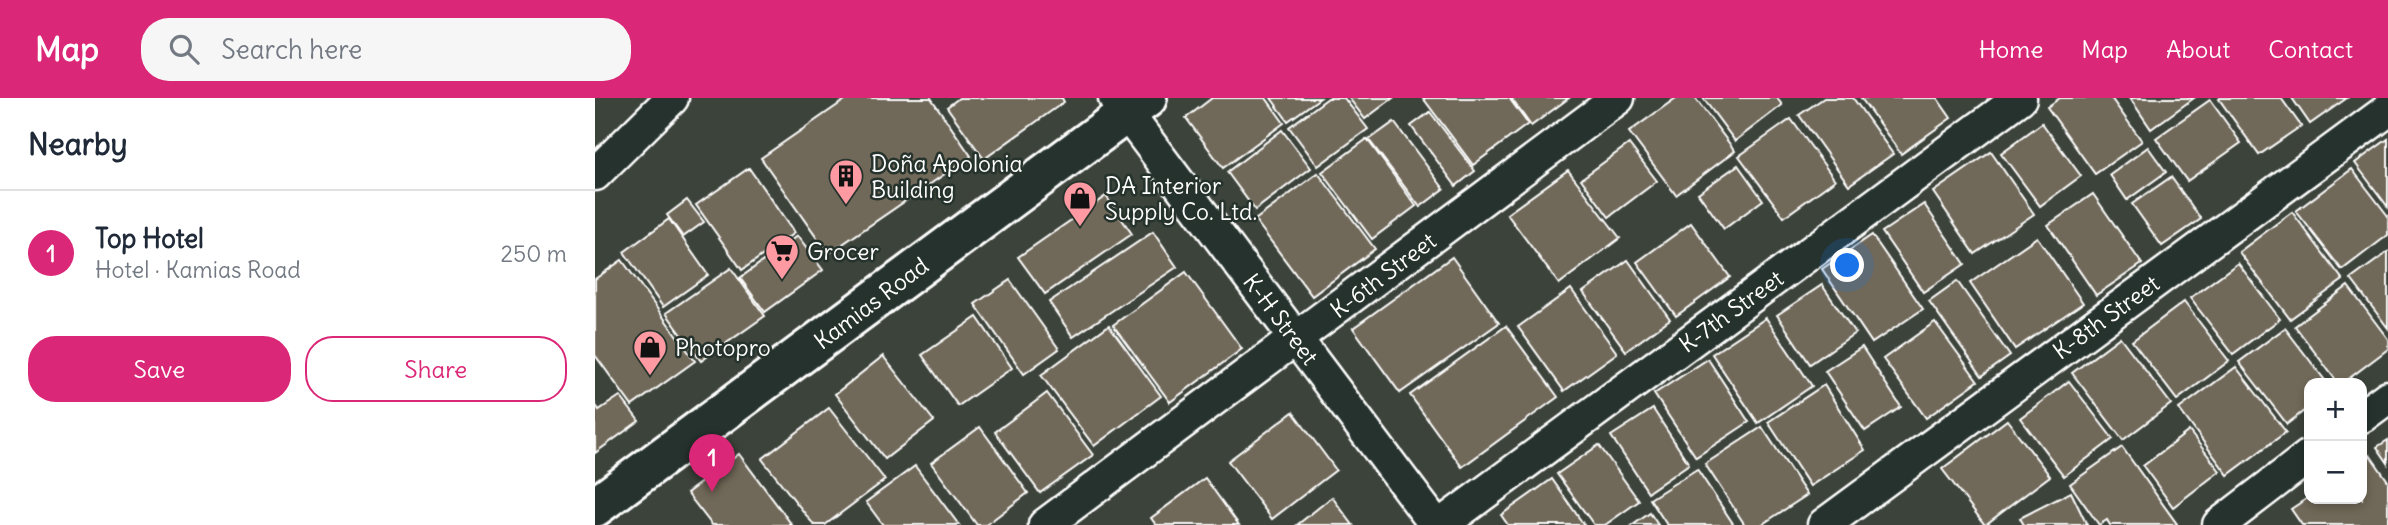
<!DOCTYPE html>
<html lang="en">
<head>
<meta charset="utf-8">
<style>
  :root { --surface:#fff; --page:#f6f6f7; --text:#1f2937; --muted:#747a83; --line:#e0e1e3; --accent:#db2777 }
  body { margin:0; font-family:Delius,sans-serif; background:var(--page); color:var(--text) }
  .controls { position:absolute; right:21px; bottom:21px; display:grid; overflow:hidden; border-radius:14px; box-shadow:0 4px 10px #0003 }
  .controls button { width:63px; height:63px; display:grid; place-items:center; padding:0; border:0; border-bottom:2px solid var(--line); background:var(--surface); color:var(--text); font:35px sans-serif }
  .you { position:absolute; left:1253px; top:168px; width:24px; height:24px; margin:-18px; border:5px solid #fff; border-radius:50%; background:#1a73e8; box-shadow:0 0 0 10px #1a73e833 }
  .badge { display:grid; place-items:center; width:46px; height:46px; border-radius:50%; background:var(--accent); color:#fff; font-size:23px; font-weight:700 }
  .pin { position:absolute; translate:-50% -58px; filter:drop-shadow(0 2px 4px #0008) }
  .pin::after { content:''; position:absolute; top:37px; width:24px; height:21px; background:inherit; clip-path:polygon(0 0,100% 0,50% 100%) }
  .list { margin:0; padding:0; list-style:none }
  h2 { display:flex; justify-content:space-between; align-items:center; height:91px; margin:0; padding:0 28px; font-size:30px }
  h2 small { font-size:23px; font-weight:400; color:var(--muted) }
  .list li { display:grid; grid-template-columns:46px 1fr auto; gap:21px; align-items:center; box-sizing:border-box; height:126px; padding:0 28px; border-top:2px solid var(--line) }
  .list b { display:block; font-size:26px; white-space:nowrap }
  .list p { margin:0; font-size:23px; white-space:nowrap; color:var(--muted) }
  .list em { font-size:23px; font-style:normal; color:var(--muted) }
  .actions { display:flex; gap:14px; padding:21px 28px }
  .actions a { flex:1; padding:16px 0; border:2px solid var(--accent); border-radius:28px; text-align:center; font-size:24px; color:var(--accent) }
  .actions .main { background:var(--accent); color:#fff }
  .icon { flex:none; width:38px; height:38px; fill:none; stroke:currentColor; stroke-width:2; stroke-linecap:round; stroke-linejoin:round }
  .map { position:relative; flex:none; width:1793px; height:427px; overflow:hidden }
  header { display:flex; align-items:center; gap:42px; box-sizing:border-box; height:98px; padding:0 35px; background:var(--accent); color:#fff }
  header strong { font-size:33px }
  nav { display:flex; gap:38px; margin-inline-start:auto; font-size:24px }
  .search { width:490px; height:63px; background:var(--page); display:flex; align-items:center; gap:18px; box-sizing:border-box; padding:0 24px; border-radius:28px; color:var(--muted); font-size:26px }
  main { display:flex }
  aside { flex:1; background:var(--surface) }
  .map>svg:first-child { display:block }
  .building { fill:#706758; stroke:#fff; stroke-width:2 }
  .lines { fill:none; stroke-linecap:round; stroke-linejoin:round }
  .minor-casing { stroke:#fff; stroke-width:37 }
  .major-casing { stroke:#fff; stroke-width:44 }
  .minor { stroke:#26332d; stroke-width:32 }
  .major { stroke:#26332d; stroke-width:38 }
  .labels { text-anchor:middle; dominant-baseline:central; stroke-width:5; stroke-linejoin:round; paint-order:stroke }
  .poi-label { font-size:23px; fill:#fff; stroke:#26332d; text-anchor:start }
  .street-label { font-size:23px; fill:#fff; stroke:#26332d }
</style>
</head>
<body>
<header>
<strong>Map</strong>
<div class="search"><svg class="icon" aria-label="search" viewBox="0 0 24 24"><circle cx="10" cy="10" r="6"/><path d="M15 15l6 6"/></svg>Search here</div>
<nav><a>Home</a><a>Map</a><a>About</a><a>Contact</a></nav>
</header>
<main>
<aside>
<h2>Nearby<small></small></h2>
<ul class="list">
<li><span class="badge">1</span><div><b>Top Hotel</b><p>Hotel · Kamias Road</p></div><em>250 m</em></li>
</ul>
<div class="actions"><a class="main">Save</a><a>Share</a></div>
</aside>
<div class="map">
<svg width="1793" height="427" viewBox="0 0 1793 427">
  <rect width="100%" height="100%" fill="#3c433a"/>
  <filter id="ink" filterUnits="userSpaceOnUse"><feTurbulence type="fractalNoise" baseFrequency=".0143" numOctaves="2"/><feDisplacementMap in="SourceGraphic" scale="14" xChannelSelector="R" yChannelSelector="G"/><feConvolveMatrix kernelMatrix="1 2 1 2 8 2 1 2 1" color-interpolation-filters="sRGB"/></filter>
  <g filter="url(#ink)">
    <!-- building -->
    <g class="building">
      <path d="M253,0H336L376,58L233,156L166,60Z"/>
      <path d="M364,0H467L469,4L389,61L352,9Z"/>
      <path d="M617,0H671L689,25L628,70L591,20Z"/>
      <path d="M676,0H725L693,23Z"/>
      <path d="M733,0H749L773,31L723,68L694,29Z"/>
      <path d="M754,0H798L770,21Z"/>
      <path d="M828,0H914L933,26L878,67Z"/>
      <path d="M916,0H974L936,28Z"/>
      <path d="M1081,0H1100L1140,53L1081,97L1034,34Z"/>
      <path d="M1108,0H1182L1187,7L1140,43Z"/>
      <path d="M1229,0H1258L1298,56L1254,87L1204,17Z"/>
      <path d="M1266,0H1342L1356,20L1306,56Z"/>
      <path d="M1465,0H1516L1547,43L1500,76L1452,9Z"/>
      <path d="M1535,0H1599L1556,31Z"/>
      <path d="M1625,0H1686L1706,28L1664,57L1624,1Z"/>
      <path d="M1697,0H1752L1715,26Z"/>
      <path d="M1615,2L1646,45L1592,83L1561,40Z"/>
      <path d="M835,14L880,73L861,88L816,28Z"/>
      <path d="M1196,21L1240,82L1189,119L1144,58Z"/>
      <path d="M799,24L849,91L825,109L774,42Z"/>
      <path d="M1447,25L1486,78L1445,108L1406,55Z"/>
      <path d="M687,32L716,70L660,112L632,74Z"/>
      <path d="M772,41L821,108L777,141L727,74Z"/>
      <path d="M1793,41V109L1760,65Z"/>
      <path d="M1034,46L1062,83L1014,119L986,81Z"/>
      <path d="M1553,49L1571,74L1532,102L1515,77Z"/>
      <path d="M1396,54L1439,116L1380,156L1338,94Z"/>
      <path d="M1143,67L1168,102L1129,131L1103,95Z"/>
      <path d="M154,70L199,135L147,172L101,107Z"/>
      <path d="M1757,71L1793,118V137L1747,172L1701,113Z"/>
      <path d="M973,72L1025,140L964,186L912,116Z"/>
      <path d="M723,75L780,151L717,198L660,122Z"/>
      <path d="M1576,79L1606,121L1567,148L1537,106Z"/>
      <path d="M1498,96L1547,166L1501,197L1453,127Z"/>
      <path d="M511,98L537,136L450,196L423,159Z"/>
      <path d="M92,102L109,124L88,139L72,117Z"/>
      <path d="M1329,106L1370,166L1328,194L1287,134Z"/>
      <path d="M1697,114L1748,182L1695,221L1644,154Z"/>
      <path d="M74,121L113,177L68,209L29,154Z"/>
      <path d="M1096,125L1135,179L1081,218L1042,164Z"/>
      <path d="M558,134L582,169L478,239L454,204Z"/>
      <path d="M1277,137L1328,211L1277,245L1227,171Z"/>
      <path d="M202,138L228,172L170,214L145,180Z"/>
      <path d="M1442,139L1488,205L1420,251L1375,185Z"/>
      <path d="M1793,154V230L1756,181Z"/>
      <path d="M857,159L904,225L805,295L758,230Z"/>
      <path d="M27,162L100,263L37,308L0,257V181Z"/>
      <path d="M1033,162L1075,221L1031,253L988,194Z"/>
      <path d="M1643,165L1685,221L1638,256L1595,200Z"/>
      <path d="M136,170L170,218L106,263L71,215Z"/>
      <path d="M591,174L647,251L575,304L518,227Z"/>
      <path d="M415,182L464,251L429,276L380,206Z"/>
      <path d="M1362,183L1415,258L1387,278L1334,203Z"/>
      <path d="M1227,187L1260,235L1215,266L1182,217Z"/>
      <path d="M1753,188L1793,241V251L1748,285H1743L1700,228Z"/>
      <path d="M976,191L1022,255L969,293L923,229Z"/>
      <path d="M1589,204L1634,263L1582,302L1537,243Z"/>
      <path d="M382,219L417,270L363,308L327,257Z"/>
      <path d="M1171,220L1217,288L1163,325L1117,256Z"/>
      <path d="M1340,224L1383,283L1331,320L1288,261Z"/>
      <path d="M514,227L566,298L499,348L446,277Z"/>
      <path d="M911,228L963,299L867,369L815,297Z"/>
      <path d="M1690,230L1732,285H1714V309L1692,326L1644,264Z"/>
      <path d="M1525,239L1576,306L1528,342L1477,275Z"/>
      <path d="M1267,249L1306,309L1270,333L1230,273Z"/>
      <path d="M288,258L339,323L290,361L240,296Z"/>
      <path d="M1113,261L1154,324L1101,359L1059,296Z"/>
      <path d="M1641,269L1691,334L1633,377L1584,311Z"/>
      <path d="M1474,283L1518,341L1469,378L1425,320Z"/>
      <path d="M1229,287L1270,352L1215,388L1173,324Z"/>
      <path d="M452,295L498,357L445,395L400,334Z"/>
      <path d="M25,298L44,323L0,355V306L4,312Z"/>
      <path d="M234,310L290,382L230,427H219L167,361Z"/>
      <path d="M1058,311L1094,366L1053,394L1016,338Z"/>
      <path d="M698,314L741,372L677,421L633,363Z"/>
      <path d="M1412,322L1455,378L1390,427L1347,371Z"/>
      <path d="M385,329L433,395L391,427H382L336,365Z"/>
      <path d="M1167,329L1212,397L1166,427H1150L1110,366Z"/>
      <path d="M1594,333L1625,373L1578,409L1548,368Z"/>
      <path d="M1793,342V365L1782,349Z"/>
      <path d="M1004,347L1044,403L1010,427H999L962,376Z"/>
      <path d="M1527,349L1582,426L1580,427H1515L1512,422L1504,427L1475,386Z"/>
      <path d="M144,356L197,427H117L92,395Z"/>
      <path d="M1775,357L1793,383V427H1707L1696,411L1714,399V401H1767V363Z"/>
      <path d="M320,368L364,427H288L271,404Z"/>
      <path d="M1102,371L1139,427H1072L1055,401Z"/>
      <path d="M610,380L644,427H561L556,420Z"/>
      <path d="M957,381L989,427H913L906,417Z"/>
      <path d="M1476,394L1492,427H1429L1425,420Z"/>
      <path d="M737,399L758,427H702Z"/>
      <path d="M1055,415L1063,427H1038Z"/>
    </g>
    <g class="lines">
      <!-- minor casing -->
      <g class="minor-casing">
        <g id="minor">
          <path d="M520,0L841,427"/>
          <path d="M0,76L77,0"/>
          <path d="M1767,318L1793,299"/>
          <path d="M450,427L1023,0"/>
          <path d="M846,427L1425,0"/>
          <path d="M1229,427L1793,12"/>
          <path d="M1624,427L1714,358"/>
        </g>
      </g>
      <!-- major casing -->
      <g class="major-casing">
        <path id="major" d="M0,409L552,0"/>
      </g>
      <!-- minor -->
      <use href="#minor" class="minor"/>
      <!-- major -->
      <use href="#major" class="major"/>
    </g>
  </g>
  <!-- icons -->
  <defs>
    <g id="building-pin" transform="scale(1.75)"><path d="M0 17L-7.5 6A9.5 9.5 0 1 1 7.5 6Z" fill="#ff9aa2" stroke="#26332d"/><path d="M-4-6H4V6H1V3H-1V6H-4ZM-2.5-4.3h1.7v1.8h-1.7ZM.8-4.3h1.7v1.8H.8ZM-2.5-1h1.7V.8h-1.7ZM.8-1h1.7V.8H.8Z" fill="#111"/></g>
    <g id="shop-pin" transform="scale(1.75)"><path d="M0 17L-7.5 6A9.5 9.5 0 1 1 7.5 6Z" fill="#ff9aa2" stroke="#26332d"/><path d="M-5-2.5h2.3a2.7 3.5 0 0 1 5.4 0H5L5.5 6h-11ZM-1.5-2.5h3a1.5 2.3 0 0 0-3 0Z" fill="#111"/></g>
    <g id="supermarket-pin" transform="scale(1.75)"><path d="M0 17L-7.5 6A9.5 9.5 0 1 1 7.5 6Z" fill="#ff9aa2" stroke="#26332d"/><path d="M-6-5.5h2.5l.6 2H6L4.5 2H-2.5L-4.4-4H-6ZM-1.5 3.2a1.3 1.3 0 1 0 .1 0ZM3 3.2a1.3 1.3 0 1 0 .1 0Z" fill="#111"/></g>
  </defs>
  <g fill-rule="evenodd">
    <use href="#building-pin" x="251" y="78"/>
    <use href="#shop-pin" x="485" y="100"/>
    <use href="#supermarket-pin" x="187" y="153"/>
    <use href="#shop-pin" x="55" y="249"/>
  </g>
  <g class="labels">
    <!-- poi labels -->
    <g class="poi-label">
      <text x="276" y="65">Doña Apolonia<tspan x="276" dy="26">Building</tspan></text>
      <text x="510" y="87">DA Interior<tspan x="510" dy="26">Supply Co. Ltd.</tspan></text>
      <text x="212" y="153">Grocer</text>
      <text x="80" y="249">Photopro</text>
    </g>
    <!-- street labels -->
    <g class="street-label">
      <text transform="translate(788 177) rotate(-37)">K-6th Street</text>
      <text transform="translate(276 205) rotate(-37)">Kamias Road</text>
      <text transform="translate(1136 213) rotate(-36)">K-7th Street</text>
      <text transform="translate(1511 219) rotate(-36)">K-8th Street</text>
      <text transform="translate(686 221) rotate(53)">K-H Street</text>
    </g>
  </g>
</svg>
<div class="controls">
<button>+</button>
<button>−</button>
</div>
<div class="you"></div>
<div class="pin badge" style="left:117px;top:394px">1</div>
</div>
</main>
</body>
</html>
